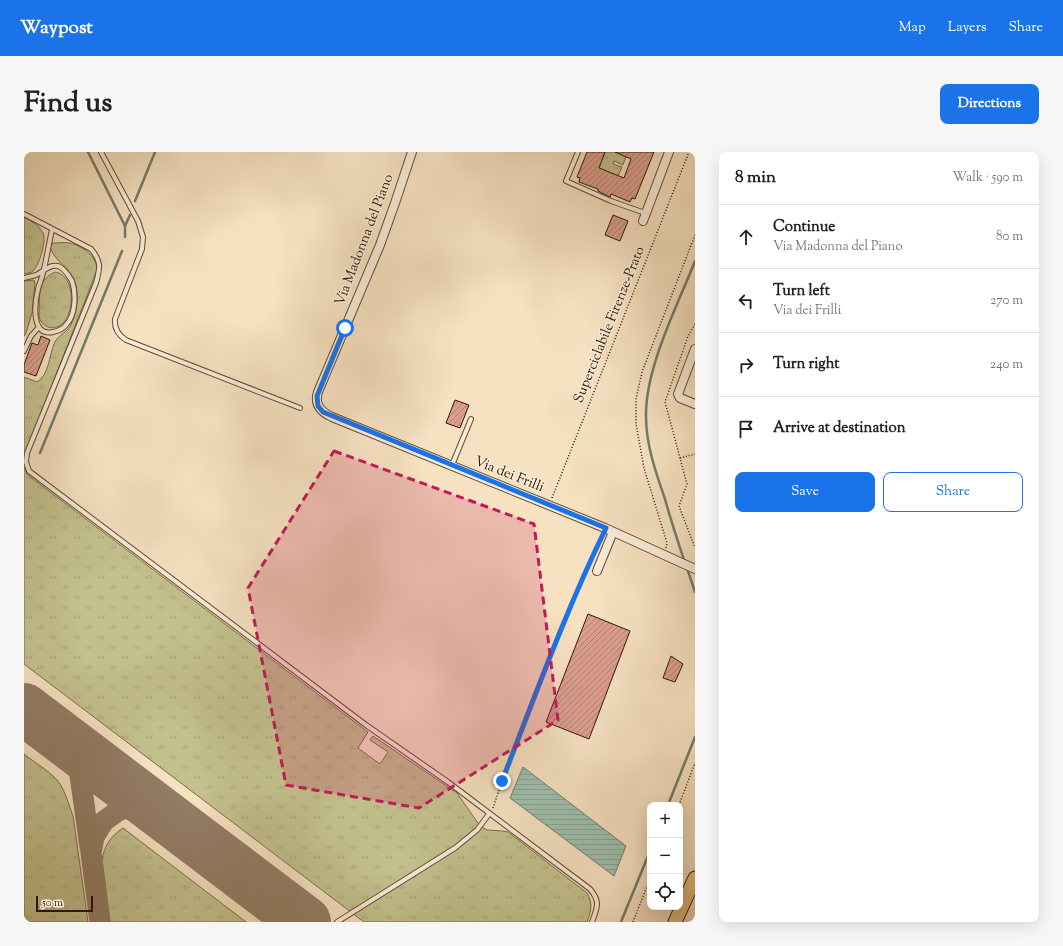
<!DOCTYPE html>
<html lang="en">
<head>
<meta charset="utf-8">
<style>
  :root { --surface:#fff; --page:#f6f6f6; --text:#202124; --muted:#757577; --line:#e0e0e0; --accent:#1a73e8 }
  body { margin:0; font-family:"Sorts Mill Goudy",serif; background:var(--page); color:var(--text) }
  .controls { position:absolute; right:12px; bottom:12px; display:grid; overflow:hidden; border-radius:8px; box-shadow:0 4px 16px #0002 }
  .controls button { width:36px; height:36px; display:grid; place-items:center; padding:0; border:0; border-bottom:1px solid var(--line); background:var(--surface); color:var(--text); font:20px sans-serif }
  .scale { position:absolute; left:12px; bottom:10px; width:57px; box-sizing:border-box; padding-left:4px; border:2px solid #301707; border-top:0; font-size:11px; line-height:14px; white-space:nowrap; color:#301707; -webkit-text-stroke:3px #f9ecd7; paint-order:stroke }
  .stop { position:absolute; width:12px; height:12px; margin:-9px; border:3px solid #1a73e8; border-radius:50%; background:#fff }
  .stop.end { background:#1a73e8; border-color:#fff; box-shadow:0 1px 4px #0008 }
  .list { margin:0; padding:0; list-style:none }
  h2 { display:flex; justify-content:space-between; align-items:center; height:52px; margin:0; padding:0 16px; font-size:17px }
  h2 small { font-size:13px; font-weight:400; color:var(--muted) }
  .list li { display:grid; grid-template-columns:26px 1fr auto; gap:12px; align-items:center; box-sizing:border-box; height:64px; padding:0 16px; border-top:1px solid var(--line) }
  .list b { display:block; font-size:15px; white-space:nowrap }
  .list p { margin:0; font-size:13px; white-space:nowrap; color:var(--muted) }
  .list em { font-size:13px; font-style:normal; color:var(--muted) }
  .actions { display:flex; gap:8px; padding:12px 16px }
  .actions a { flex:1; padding:9px 0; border:1px solid var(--accent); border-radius:8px; text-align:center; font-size:14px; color:var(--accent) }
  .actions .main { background:var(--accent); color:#fff }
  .icon { flex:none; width:22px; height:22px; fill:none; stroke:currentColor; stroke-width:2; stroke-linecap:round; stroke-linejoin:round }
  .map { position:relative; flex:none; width:671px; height:770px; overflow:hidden; border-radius:8px }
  header { display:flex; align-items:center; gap:24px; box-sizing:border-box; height:56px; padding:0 20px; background:var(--accent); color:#fff }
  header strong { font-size:19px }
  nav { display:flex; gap:22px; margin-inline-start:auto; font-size:14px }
  .intro { display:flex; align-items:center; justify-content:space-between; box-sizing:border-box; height:96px; padding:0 24px }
  h1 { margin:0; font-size:28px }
  .button { padding:10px 18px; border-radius:8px; background:var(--accent); color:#fff; font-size:14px; font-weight:700 }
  main { display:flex; gap:24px; padding:0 24px }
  aside { flex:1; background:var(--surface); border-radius:8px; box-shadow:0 4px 16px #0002 }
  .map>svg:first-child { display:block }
  .grass { fill:url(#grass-tufts); stroke:#7a6c4a }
  .water { fill:url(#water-rules); stroke:#727b6b }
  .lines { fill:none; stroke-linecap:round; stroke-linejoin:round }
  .stream { stroke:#727b6b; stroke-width:2.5 }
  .taxiway { stroke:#937c64; stroke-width:21 }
  .runway { stroke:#937c64; stroke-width:52 }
  .building { fill:url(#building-hatch); stroke:#301707 }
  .lane-casing { stroke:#624a36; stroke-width:6 }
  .street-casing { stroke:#624a36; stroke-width:10 }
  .primary-casing { stroke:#301707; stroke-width:15 }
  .path { stroke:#301707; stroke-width:1.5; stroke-dasharray:1 2; stroke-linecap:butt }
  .lane { stroke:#f9ecd7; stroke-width:4 }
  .street { stroke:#f9ecd7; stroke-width:8 }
  .primary { stroke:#ebc080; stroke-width:13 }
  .route { stroke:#1a73e8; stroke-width:5 }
  .marked { fill:#c2185b; fill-opacity:0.2; stroke:#c2185b; stroke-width:3; stroke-dasharray:8 5; stroke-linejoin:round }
  .labels { text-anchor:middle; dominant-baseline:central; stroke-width:3; stroke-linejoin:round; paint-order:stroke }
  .street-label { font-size:14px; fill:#301707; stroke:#f9ecd7 }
</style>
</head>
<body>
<header>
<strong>Waypost</strong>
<nav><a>Map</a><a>Layers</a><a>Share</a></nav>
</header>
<div class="intro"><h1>Find us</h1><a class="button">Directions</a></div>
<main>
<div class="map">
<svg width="671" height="770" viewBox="0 0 671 770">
  <defs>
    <pattern id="grass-tufts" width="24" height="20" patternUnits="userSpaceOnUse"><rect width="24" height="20" fill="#c3c18e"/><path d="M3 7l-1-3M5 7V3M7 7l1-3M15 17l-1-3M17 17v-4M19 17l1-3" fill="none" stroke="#a8a579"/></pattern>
    <pattern id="water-rules" width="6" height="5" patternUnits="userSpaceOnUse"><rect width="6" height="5" fill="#9ebead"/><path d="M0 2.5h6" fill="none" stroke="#88a393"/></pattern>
    <pattern id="building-hatch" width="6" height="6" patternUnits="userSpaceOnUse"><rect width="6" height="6" fill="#dc9f8e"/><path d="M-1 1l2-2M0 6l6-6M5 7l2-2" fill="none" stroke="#b38172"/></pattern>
  </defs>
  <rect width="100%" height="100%" fill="#f6e1c1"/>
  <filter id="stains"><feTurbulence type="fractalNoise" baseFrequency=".005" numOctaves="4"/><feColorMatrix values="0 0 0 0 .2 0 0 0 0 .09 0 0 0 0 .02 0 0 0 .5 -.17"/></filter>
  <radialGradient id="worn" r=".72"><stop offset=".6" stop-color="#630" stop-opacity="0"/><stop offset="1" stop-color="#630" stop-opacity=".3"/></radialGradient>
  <!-- grass -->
  <g class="grass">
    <path d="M581,0H591L602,4L599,13L590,9L589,12L598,15L594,24L571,25Z"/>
    <path d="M0,65C7,69 15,73 19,81C23,88 15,114 9,119C7,121 3,121 0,122Z"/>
    <path d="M29,91C34,91 40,90 45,91C57,93 73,104 73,118L0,304V225L13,230C25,223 25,204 30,192C33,184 40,182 45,176C54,162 57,136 47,122C40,113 30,107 26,95Z"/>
    <path d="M31,120C57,124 50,183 24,175C19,173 16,169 15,164C16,146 12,128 31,120Z"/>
    <path d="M10,128L11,132L8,161L2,181L0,184V129Z"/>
    <path d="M0,315L3,322L9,327L344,580L334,596L356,612L364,600L346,588L349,584L433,641L456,674L463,678L479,679L484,680L563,741C569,751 567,760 563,770H340L0,512Z"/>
    <path d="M0,602C11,611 29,621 36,632C42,641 45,654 49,664L64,770H0Z"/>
    <path d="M99,676L222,770H86L78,708C80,694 87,684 99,676Z"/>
  </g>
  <!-- water -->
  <path class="water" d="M499,615L602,694L590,724L486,646Z"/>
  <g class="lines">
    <!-- stream -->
    <g class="stream">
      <path d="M64,0L101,74"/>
      <path d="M111,49L131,0"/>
      <path d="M101,85V74L106,63"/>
      <path d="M16,301L98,99"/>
      <path d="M661,411C654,390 647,369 641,347C632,321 622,293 622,265C621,216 653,155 671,109"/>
      <path d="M663,416L671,440"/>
      <path d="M644,653L671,585"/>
      <path d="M597,770L626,699"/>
    </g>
    <!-- taxiway -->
    <g class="taxiway">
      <path d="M17,570C32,584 47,597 55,616L66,695"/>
      <path d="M76,770L67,701L70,685L80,669L94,659L105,655H114L134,659"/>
    </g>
    <!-- runway -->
    <path class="runway" d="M0,557L281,770"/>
  </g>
  <!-- building -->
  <g class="building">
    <path d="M563,0H581L575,16L600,26L607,7L591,0H630L611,47L608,46L606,50L587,42L586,45L574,39V37L555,30L556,26L553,25Z"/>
    <path d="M589,63L604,69L596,89L581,83Z"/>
    <path d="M17,184L26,188L12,224L0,220V213L8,191L14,193Z"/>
    <path d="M431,248L445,253L436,276L422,271Z"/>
    <path d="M564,462L606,479L565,587L522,570Z"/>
    <path d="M647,504L659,512L651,530L639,526Z"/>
  </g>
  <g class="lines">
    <!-- lane casing -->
    <g class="lane-casing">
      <g id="lane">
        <path d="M77,0L114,69L119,85L118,97L91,167C90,177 94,183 102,188L276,256"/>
        <path d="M554,0L542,29L587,49L621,61"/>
        <path d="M0,62L67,97C78,110 76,116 72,131L3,301L2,310L5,319L342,573L424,630L566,737C577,750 573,756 568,770"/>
        <path d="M0,126C4,125 8,124 12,123C19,120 25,112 34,114C40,116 45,124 48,129C52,141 52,163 42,173C39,177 34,179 29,180C6,185 11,149 14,137C16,130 19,123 20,117C23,104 25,91 28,78"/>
        <path d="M0,199L7,184L15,175"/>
        <path d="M428,313L447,267"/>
        <path d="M313,770L431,696L453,678L465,662"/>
      </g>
    </g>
    <!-- street casing -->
    <g class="street-casing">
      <g id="street">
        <path d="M388,0L371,51L356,93L294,240C290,253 297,260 308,265L581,376L671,417"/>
        <path d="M619,69L645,0"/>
        <path d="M671,197L654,242L656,246L671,252"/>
        <path d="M573,419L589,380"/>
      </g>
    </g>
    <!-- primary casing -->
    <g class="primary-casing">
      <path id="primary" d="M651,770L671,726"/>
    </g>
    <!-- path -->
    <g class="path">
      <path d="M671,172L664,184L641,250L663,332L655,354L671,396"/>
      <path d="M656,306L671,302"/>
      <path d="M528,346L665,0"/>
      <path d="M642,396L643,391L620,316L612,272V247L618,220L671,83"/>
      <path d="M655,653L671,611"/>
      <path d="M469,656L478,629C510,547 539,463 578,383"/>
      <path d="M609,770L626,727"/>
    </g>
    <!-- lane -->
    <use href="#lane" class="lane"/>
    <!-- street -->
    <use href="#street" class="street"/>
    <!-- primary -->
    <use href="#primary" class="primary"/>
  </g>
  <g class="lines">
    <!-- route -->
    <path class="route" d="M321,176L293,244L294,254L299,260L582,376C542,458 511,544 478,629"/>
  </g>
  <!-- marked area -->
  <path class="marked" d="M310,299L510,372L534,568L395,656L262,633L224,436Z"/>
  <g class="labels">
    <!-- street labels -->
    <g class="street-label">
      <text transform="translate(341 88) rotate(-69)">Via Madonna del Piano</text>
      <text transform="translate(586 173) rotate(-68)">Superciclabile Firenze-Prato</text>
      <text transform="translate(485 323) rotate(22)">Via dei Frilli</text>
    </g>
  </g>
  <rect width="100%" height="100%" filter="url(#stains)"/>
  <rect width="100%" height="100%" fill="url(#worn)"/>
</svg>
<div class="controls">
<button>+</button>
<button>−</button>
<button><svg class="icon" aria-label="locate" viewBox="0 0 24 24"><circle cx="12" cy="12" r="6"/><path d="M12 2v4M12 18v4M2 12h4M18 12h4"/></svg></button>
</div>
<div class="scale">50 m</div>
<div class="stop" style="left:321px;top:176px"></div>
<div class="stop end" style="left:478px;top:629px"></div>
</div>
<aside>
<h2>8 min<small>Walk · 590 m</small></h2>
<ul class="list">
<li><svg class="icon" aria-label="ahead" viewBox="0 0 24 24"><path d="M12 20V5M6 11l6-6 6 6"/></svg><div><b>Continue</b><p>Via Madonna del Piano</p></div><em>80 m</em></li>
<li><svg class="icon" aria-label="left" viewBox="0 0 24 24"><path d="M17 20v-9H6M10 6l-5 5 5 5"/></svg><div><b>Turn left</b><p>Via dei Frilli</p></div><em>270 m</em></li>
<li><svg class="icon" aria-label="right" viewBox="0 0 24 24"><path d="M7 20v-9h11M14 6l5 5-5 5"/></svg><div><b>Turn right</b></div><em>240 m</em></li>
<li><svg class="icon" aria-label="arrive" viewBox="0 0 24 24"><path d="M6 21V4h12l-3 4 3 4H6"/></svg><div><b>Arrive at destination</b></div></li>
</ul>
<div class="actions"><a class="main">Save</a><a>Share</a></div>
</aside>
</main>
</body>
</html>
